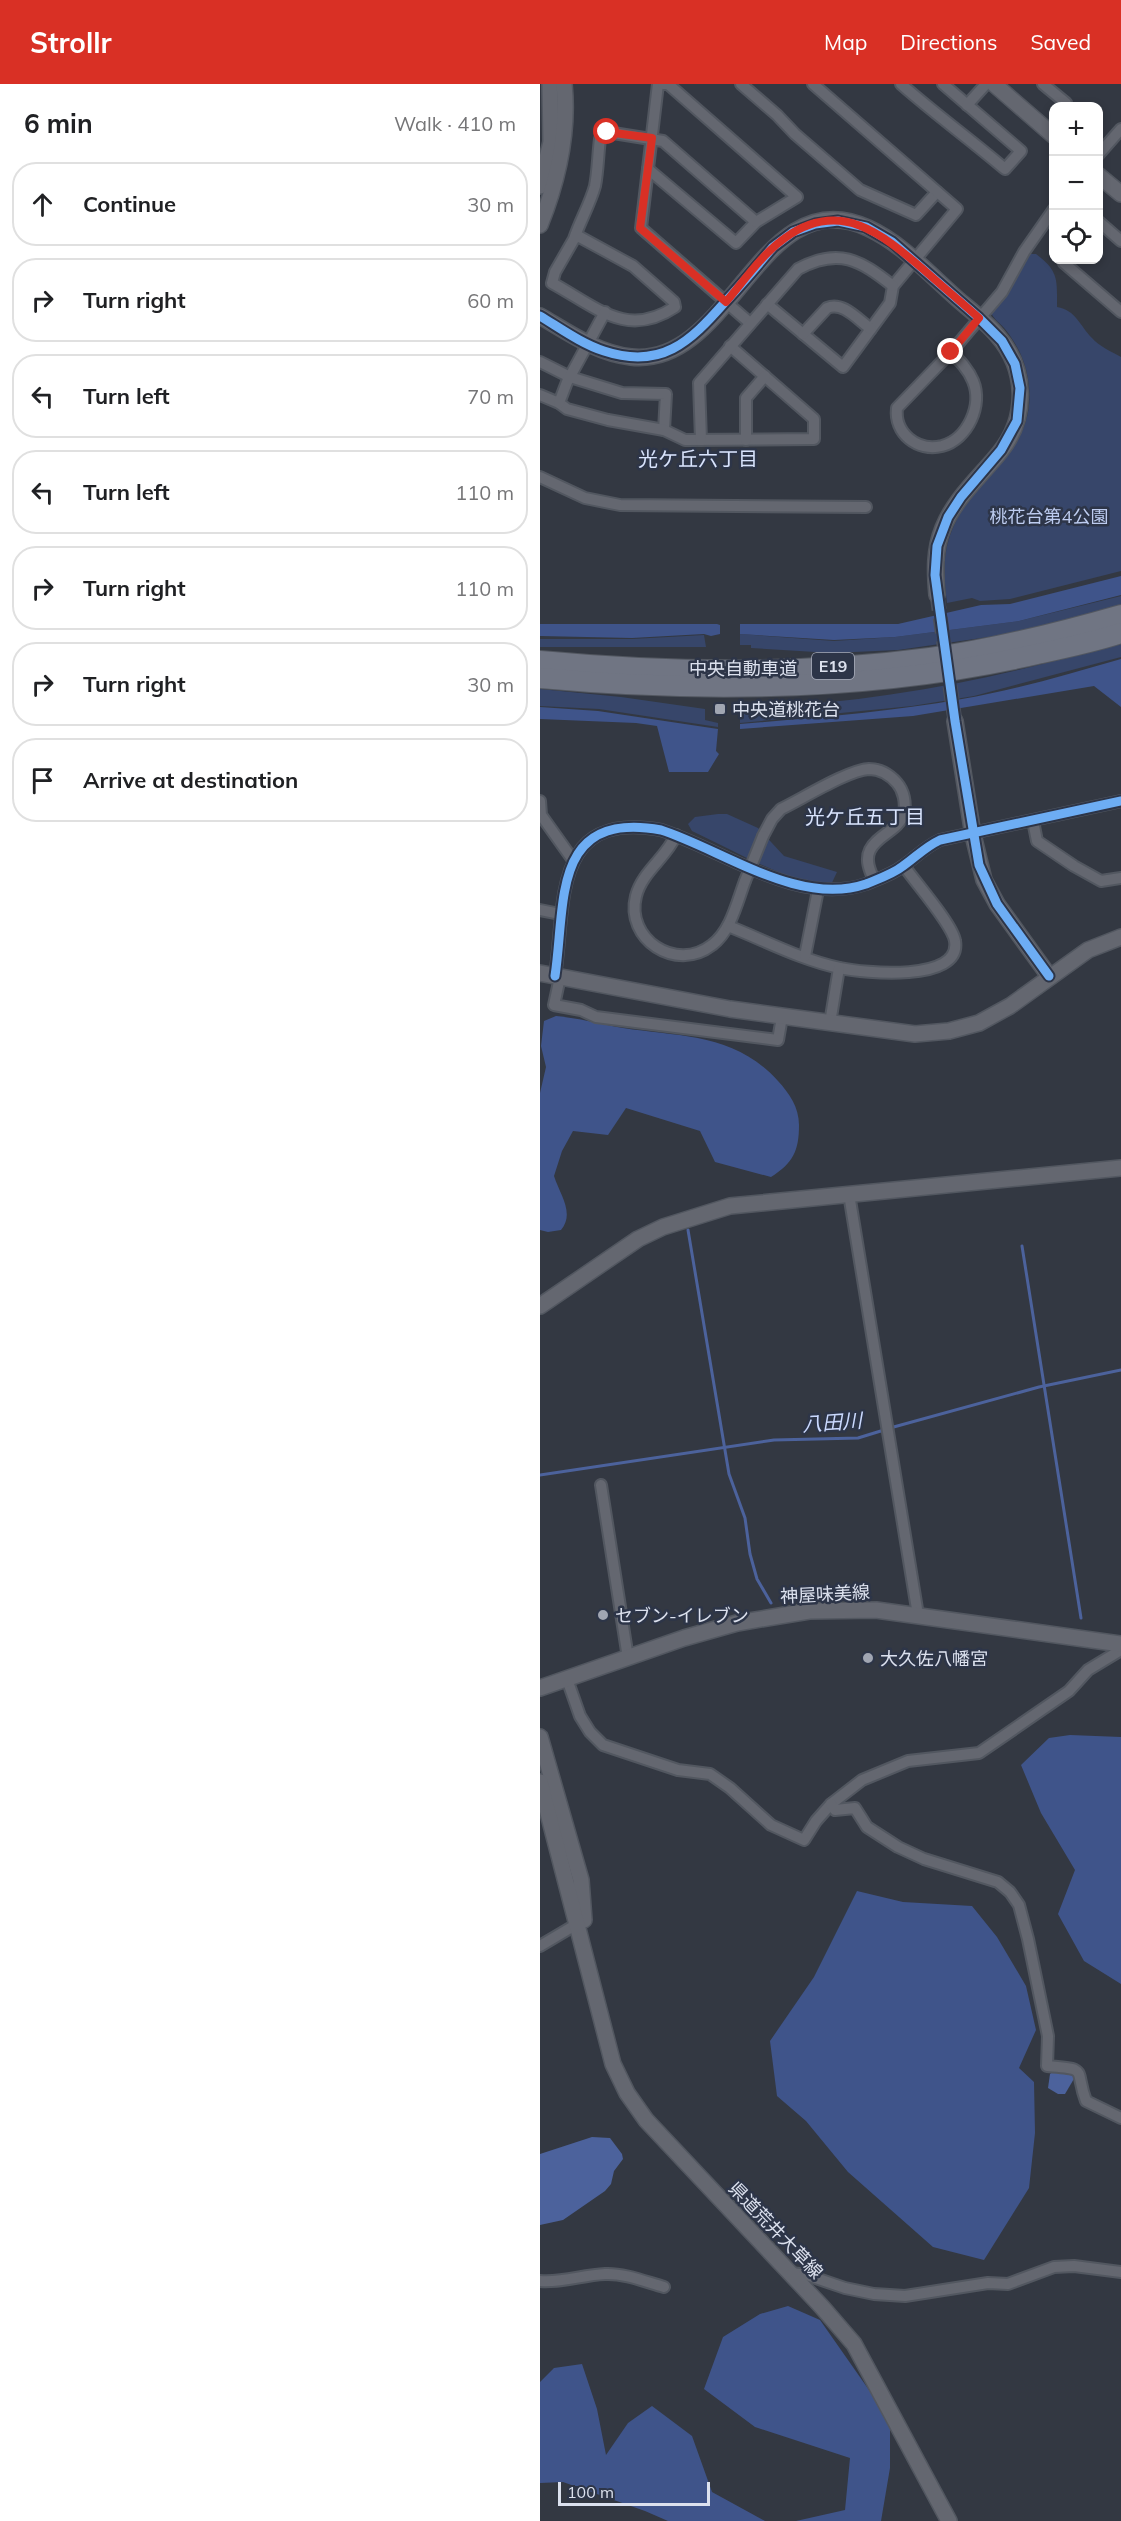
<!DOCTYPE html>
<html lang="en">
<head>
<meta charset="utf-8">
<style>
  :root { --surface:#fff; --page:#f2f2f2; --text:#202124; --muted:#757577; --line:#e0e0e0; --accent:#d93025 }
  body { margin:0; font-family:Mulish,"Noto Sans JP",sans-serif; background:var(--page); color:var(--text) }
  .controls { position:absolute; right:18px; top:18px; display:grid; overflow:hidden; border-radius:12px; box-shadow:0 3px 9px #0003 }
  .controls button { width:54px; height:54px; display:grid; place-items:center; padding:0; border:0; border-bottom:2px solid var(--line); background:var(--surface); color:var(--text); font:30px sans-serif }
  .scale { position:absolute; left:18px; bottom:15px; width:152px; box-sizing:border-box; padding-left:6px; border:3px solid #dce1ee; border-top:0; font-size:16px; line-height:21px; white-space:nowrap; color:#dce1ee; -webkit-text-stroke:4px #2d3548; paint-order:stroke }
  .stop { position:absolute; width:18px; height:18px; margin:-14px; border:4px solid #d93025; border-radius:50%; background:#fff }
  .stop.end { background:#d93025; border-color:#fff; box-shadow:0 2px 6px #0008 }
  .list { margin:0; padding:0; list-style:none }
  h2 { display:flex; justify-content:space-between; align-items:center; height:78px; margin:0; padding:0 24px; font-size:26px }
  h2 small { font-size:20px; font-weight:400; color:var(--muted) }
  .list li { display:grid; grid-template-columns:39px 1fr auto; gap:18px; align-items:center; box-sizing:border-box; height:84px; margin:0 12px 12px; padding:0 12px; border:2px solid var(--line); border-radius:24px }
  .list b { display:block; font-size:22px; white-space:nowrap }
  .list em { font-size:20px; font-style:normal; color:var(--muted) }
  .icon { flex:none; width:33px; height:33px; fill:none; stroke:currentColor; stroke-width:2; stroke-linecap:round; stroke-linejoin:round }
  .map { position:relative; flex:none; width:581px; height:2437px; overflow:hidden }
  header { display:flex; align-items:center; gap:36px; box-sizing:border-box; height:84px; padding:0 30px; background:var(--accent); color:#fff }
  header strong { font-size:28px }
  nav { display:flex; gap:33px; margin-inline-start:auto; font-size:21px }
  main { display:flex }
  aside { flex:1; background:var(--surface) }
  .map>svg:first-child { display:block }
  .green { fill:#37466a }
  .forest { fill:#3f548a }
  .water { fill:#4c629c }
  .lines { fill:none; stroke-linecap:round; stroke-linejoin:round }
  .stream { stroke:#4c629c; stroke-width:3 }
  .secondary-tunnel { stroke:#4c515c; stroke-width:15; stroke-dasharray:15 8; stroke-linecap:butt }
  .street-casing { stroke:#525760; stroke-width:14 }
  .secondary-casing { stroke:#525760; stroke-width:18 }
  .highway-casing { stroke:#525760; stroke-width:22 }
  .street { stroke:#646770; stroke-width:10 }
  .secondary { stroke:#646770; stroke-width:15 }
  .highway { stroke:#707583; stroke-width:20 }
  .street-bridge-casing { stroke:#525760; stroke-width:14; stroke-linecap:butt }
  .street-bridge { stroke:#646770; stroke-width:10 }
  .cycleway-casing { stroke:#2d3548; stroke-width:13 }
  .cycleway { stroke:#6dadf4; stroke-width:9 }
  .route { stroke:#d93025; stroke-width:8 }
  .poi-dot { fill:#a1a6b2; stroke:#2d3548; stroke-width:2 }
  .labels { text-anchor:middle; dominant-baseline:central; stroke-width:5; stroke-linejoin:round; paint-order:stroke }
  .shield { fill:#2d3548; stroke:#a8adbc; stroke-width:1.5 }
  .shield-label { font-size:16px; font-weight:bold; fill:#dce1ee }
  .park-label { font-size:18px; fill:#bdccf0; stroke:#2d3548 }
  .street-label { font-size:18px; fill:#dce1ee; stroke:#2d3548 }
  .poi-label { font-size:18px; fill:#dce1ee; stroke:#2d3548; text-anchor:start }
  .neighbourhood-label { font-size:20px; fill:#d9e4fd; stroke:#2d3548 }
  .water-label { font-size:20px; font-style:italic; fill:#cad9fe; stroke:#2d3548 }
</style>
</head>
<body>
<header>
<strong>Strollr</strong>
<nav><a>Map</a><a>Directions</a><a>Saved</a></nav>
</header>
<main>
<aside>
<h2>6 min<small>Walk · 410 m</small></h2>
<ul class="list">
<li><svg class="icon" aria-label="ahead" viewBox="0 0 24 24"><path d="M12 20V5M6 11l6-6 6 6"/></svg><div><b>Continue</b></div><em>30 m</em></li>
<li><svg class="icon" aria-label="right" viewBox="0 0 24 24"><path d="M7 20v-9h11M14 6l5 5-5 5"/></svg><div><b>Turn right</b></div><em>60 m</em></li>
<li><svg class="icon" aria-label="left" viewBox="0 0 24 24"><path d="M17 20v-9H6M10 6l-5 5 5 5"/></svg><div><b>Turn left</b></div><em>70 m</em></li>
<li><svg class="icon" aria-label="left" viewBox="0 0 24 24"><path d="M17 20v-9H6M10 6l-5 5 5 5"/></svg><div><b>Turn left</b></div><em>110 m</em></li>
<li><svg class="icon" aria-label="right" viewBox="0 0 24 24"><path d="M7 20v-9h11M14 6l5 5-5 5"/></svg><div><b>Turn right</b></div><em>110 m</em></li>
<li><svg class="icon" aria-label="right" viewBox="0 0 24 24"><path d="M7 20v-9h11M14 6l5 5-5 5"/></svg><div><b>Turn right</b></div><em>30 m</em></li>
<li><svg class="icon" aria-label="arrive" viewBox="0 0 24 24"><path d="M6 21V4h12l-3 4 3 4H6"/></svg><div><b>Arrive at destination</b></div></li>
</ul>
</aside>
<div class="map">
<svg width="581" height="2437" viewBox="0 0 581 2437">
  <rect width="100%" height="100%" fill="#333842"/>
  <!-- green -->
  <g class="green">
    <path d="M490,170H496C519,187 517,196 517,223C536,226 540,242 552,254C559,262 572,268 581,273V487L470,515L440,517L432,514L407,519C404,494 402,471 412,446C435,389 500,368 488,295C485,276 477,260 465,245C460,239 453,235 451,228L465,210Z"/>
    <path d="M581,512V522L491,547L358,566L292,569L211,564V561H200V550L294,557L355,553L479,537Z"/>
    <path d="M164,551L166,563H0V555H92Z"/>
    <path d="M581,558V573L434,612L372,622L200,639V627H208L209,624C334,619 461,595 581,558Z"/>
    <path d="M0,605L81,613L165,625V636L178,639V643L59,625L0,622Z"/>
    <path d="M178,730H187L218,744L244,772L297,788L290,803C241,795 197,768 152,747L148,740L155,733Z"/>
  </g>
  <!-- forest -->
  <g class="forest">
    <path d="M581,492V511L479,537L355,553L294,556L200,550V540H358L441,521L470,520Z"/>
    <path d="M0,540H177L180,541V550L171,552L164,550L92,554L0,552Z"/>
    <path d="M581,575V623L554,602L373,632L200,645V640C274,634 348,628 422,615C476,606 528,590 581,575Z"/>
    <path d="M0,623L58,627L178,645L176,667L179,670L168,688H129L117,642L96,639L0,635Z"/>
    <path d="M16,932C38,934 60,940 83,944C141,953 195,949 238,997C249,1009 259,1023 259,1041C259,1067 253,1079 231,1093L175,1078L160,1047L86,1024L68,1051L33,1047L22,1067L14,1092C20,1111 35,1129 21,1146L8,1148L0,1146V1009L6,983L1,962L4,937Z"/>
    <path d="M530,1651L581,1653V1900L544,1877L518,1830L535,1786L501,1729L481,1681L509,1654Z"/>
    <path d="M317,1807L363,1818L432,1822L457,1853L486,1902L496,1946L479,1984L494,1998L495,2049L489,2104L444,2176L393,2163L308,2088L266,2037L237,2012L230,1957L274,1893Z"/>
    <path d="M248,2222L280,2236L350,2336V2384L341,2437H256L305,2426L310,2374L215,2343L164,2305L183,2253L220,2230Z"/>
    <path d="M42,2280L57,2325L66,2371L88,2339L112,2322L152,2352L172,2408L225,2437H128L105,2427L23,2398L0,2399V2298L14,2284Z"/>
  </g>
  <!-- water -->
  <g class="water">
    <path d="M515,1986L532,1988L535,1993L525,2010H518L508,2004L510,1990Z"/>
    <path d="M52,2053L70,2054L82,2070L83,2075L74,2087L71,2100L65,2107L23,2136L0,2141V2070Z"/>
  </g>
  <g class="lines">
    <!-- stream -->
    <g class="stream">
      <path d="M148,1146L189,1390L205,1434L210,1470L217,1495L231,1519"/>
      <path d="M482,1162L541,1534"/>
      <path d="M350,1344L499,1303L581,1286"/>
      <path d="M0,1391L234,1356L318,1354L344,1346"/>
    </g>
    <!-- secondary-tunnel -->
    <path class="secondary-tunnel" d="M397,511L415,637"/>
    <!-- street casing -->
    <g class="street-casing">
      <g id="street">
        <path d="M118,0L101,144L210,239"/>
        <path d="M201,0L237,31L255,50L320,106L376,131L397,108"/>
        <path d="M361,0C395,30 431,56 465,85L481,67L403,0"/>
        <path d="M503,0L526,19"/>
        <path d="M427,21L446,0"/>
        <path d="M558,71L581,45"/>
        <path d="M108,85L196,159L216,138L257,113L128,0H123"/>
        <path d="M558,137L581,157"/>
        <path d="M36,151L93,182L134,218L135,223C87,255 56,223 12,199L15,188L34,155C40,137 50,120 55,102C58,87 58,70 60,55L67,48L123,57L216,138"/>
        <path d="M527,176L524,179L581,228"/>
        <path d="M227,220L303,283L350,219L353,202L417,125L273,0"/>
        <path d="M263,250L287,224C303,217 318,236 331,245"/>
        <path d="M411,268C420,277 428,285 433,297C443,321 428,355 402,362C377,368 354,349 357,324Z"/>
        <path d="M411,268L462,208L484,168L514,125"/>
        <path d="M0,278L30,293L82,309L126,310L124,346"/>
        <path d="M0,311L19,319L27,325L68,336L124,346L145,356L274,355V335L190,262"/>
        <path d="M19,319L27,298L65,228"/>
        <path d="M161,356L159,299L258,185C299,163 320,176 353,202"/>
        <path d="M206,356V314L225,292"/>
        <path d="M0,393L45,414L80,421L326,423"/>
        <path d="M0,717L1,731L33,776"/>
        <path d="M493,737L497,757L534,782L561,797L581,794"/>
        <path d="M136,751C126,774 102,788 96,812C85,855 136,889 172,861C191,847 197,818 205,797"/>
        <path d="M223,752L232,735L241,725C262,715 308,686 329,685C340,685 350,691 357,699C364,707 366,719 364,729C359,747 338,750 330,766C325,776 330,787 334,796"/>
        <path d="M0,826L20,830"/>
        <path d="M188,842C224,856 261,876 300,884C323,889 422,899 415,857C413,841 375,798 364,782"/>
        <path d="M265,872L278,806"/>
        <path d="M15,892C26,819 11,726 121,746C183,766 259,823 326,800C338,795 353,790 363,782C376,773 385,763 400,756L581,717"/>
        <path d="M20,893L14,921L41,926L56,933L238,956L242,933"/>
        <path d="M290,939L299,884"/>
        <path d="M309,1110L378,1531"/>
        <path d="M61,1401L88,1574"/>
        <path d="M27,1595L40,1632L50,1648L63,1661L138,1686L170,1690L190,1704L231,1741L264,1756L276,1737L291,1720L322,1696L368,1677L439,1669L529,1607L548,1586L581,1566"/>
        <path d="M291,1720L295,1726L315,1724L327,1743L358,1763L384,1775L458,1798L470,1808L479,1821L488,1855L508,1952L507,1982C550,1985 534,1985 546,2017L581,2034"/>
        <path d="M0,1862L37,1840"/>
        <path d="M251,2189L267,2191L305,2204L334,2210L365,2212L448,2199L468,2200L514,2183L534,2182L581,2188"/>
        <path d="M0,2197C23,2199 42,2191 65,2190C84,2189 106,2198 124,2203"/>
      </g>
    </g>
    <!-- secondary casing -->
    <g class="secondary-casing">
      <g id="secondary">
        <path d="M454,0L514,52"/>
        <path d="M558,91L581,110"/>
        <path d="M0,102L11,58L10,0"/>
        <path d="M0,141C18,96 29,49 24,0"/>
        <path d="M0,232C29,249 57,269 91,273C192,284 220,94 328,144C363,160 392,193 421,218C433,228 447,239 457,251C487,285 488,333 460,368C440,393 415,414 403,444C394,466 395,488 397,511"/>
        <path d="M415,637L433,751L444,796L457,820L509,892"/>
        <path d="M0,889L190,925L375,950L409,947L439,939L470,922L548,866L581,853"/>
        <path d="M0,1222L98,1155L123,1143L190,1122L581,1084"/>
        <path d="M0,1604L144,1554L197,1539L269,1527L336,1526L581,1560"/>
        <path d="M0,1653L41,1796L44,1836"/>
        <path d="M0,1698L73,1980L87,2009L106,2036L282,2223L314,2260L409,2437"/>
      </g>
    </g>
    <!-- highway casing -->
    <g class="highway-casing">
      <g id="highway">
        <path d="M0,577C129,589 262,591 390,574C455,565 518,549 581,531"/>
        <path d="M0,594C165,609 336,607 497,570C525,564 554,558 581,549"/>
      </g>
    </g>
    <!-- street -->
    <use href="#street" class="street"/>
    <!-- secondary -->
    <use href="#secondary" class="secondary"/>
    <!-- highway -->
    <use href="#highway" class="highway"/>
    <!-- street-bridge casing -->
    <g class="street-bridge-casing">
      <path id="street-bridge" d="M205,797L223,752"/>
    </g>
    <!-- street-bridge -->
    <use href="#street-bridge" class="street-bridge"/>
    <!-- cycleway casing -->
    <g class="cycleway-casing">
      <g id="cycleway">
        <path d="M0,232C20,244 42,260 64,267C121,286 150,258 185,218C202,200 217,182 233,163L253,148L275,140L298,137L326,143L352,158L439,234L462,257L475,280L480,304L477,337L461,366L421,413L408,433L397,462L395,491L415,637L439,781L457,820L509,892"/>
        <path d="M15,892C26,819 11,726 121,746C183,766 259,823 326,800C338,795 353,790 363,782C376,773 385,763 400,756L581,717"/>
      </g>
    </g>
    <!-- cycleway -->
    <use href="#cycleway" class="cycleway"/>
  </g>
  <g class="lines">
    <!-- route -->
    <path class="route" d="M67,48L112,54L100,144L186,218C204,197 222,170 245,154C300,114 342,150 384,186C402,202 421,218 439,234L411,268"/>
  </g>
  <!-- markers -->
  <g class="poi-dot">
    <rect x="174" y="619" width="12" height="12" rx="3"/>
    <circle cx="63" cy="1531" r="6"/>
    <circle cx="328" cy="1574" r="6"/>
  </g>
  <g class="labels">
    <!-- shield labels -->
    <rect class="shield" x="272" y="569" width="42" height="26" rx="4.5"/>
    <g class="shield-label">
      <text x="293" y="582">E19</text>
    </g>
    <!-- park labels -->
    <g class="park-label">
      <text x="509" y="432">桃花台第4公園</text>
    </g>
    <!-- street labels -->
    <g class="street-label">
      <text x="203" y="584">中央自動車道</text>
      <text transform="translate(285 1510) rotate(-3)">神屋味美線</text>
      <text transform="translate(236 2146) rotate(46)">県道荒井大草線</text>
    </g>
    <!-- poi labels -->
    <g class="poi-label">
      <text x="192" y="625">中央道桃花台</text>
      <text x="75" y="1531">セブン-イレブン</text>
      <text x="340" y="1574">大久佐八幡宮</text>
    </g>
    <!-- neighbourhood labels -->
    <g class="neighbourhood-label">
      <text x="158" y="374">光ケ丘六丁目</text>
      <text x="325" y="732">光ケ丘五丁目</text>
    </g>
    <!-- water labels -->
    <g class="water-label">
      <text transform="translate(292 1338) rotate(-4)">八田川</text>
    </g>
  </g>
</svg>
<div class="controls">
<button>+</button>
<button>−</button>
<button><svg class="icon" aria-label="locate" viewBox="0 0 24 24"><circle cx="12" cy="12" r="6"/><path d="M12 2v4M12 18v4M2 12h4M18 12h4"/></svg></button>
</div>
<div class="scale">100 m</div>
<div class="stop" style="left:67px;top:48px"></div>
<div class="stop end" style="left:411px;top:268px"></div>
</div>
</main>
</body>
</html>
